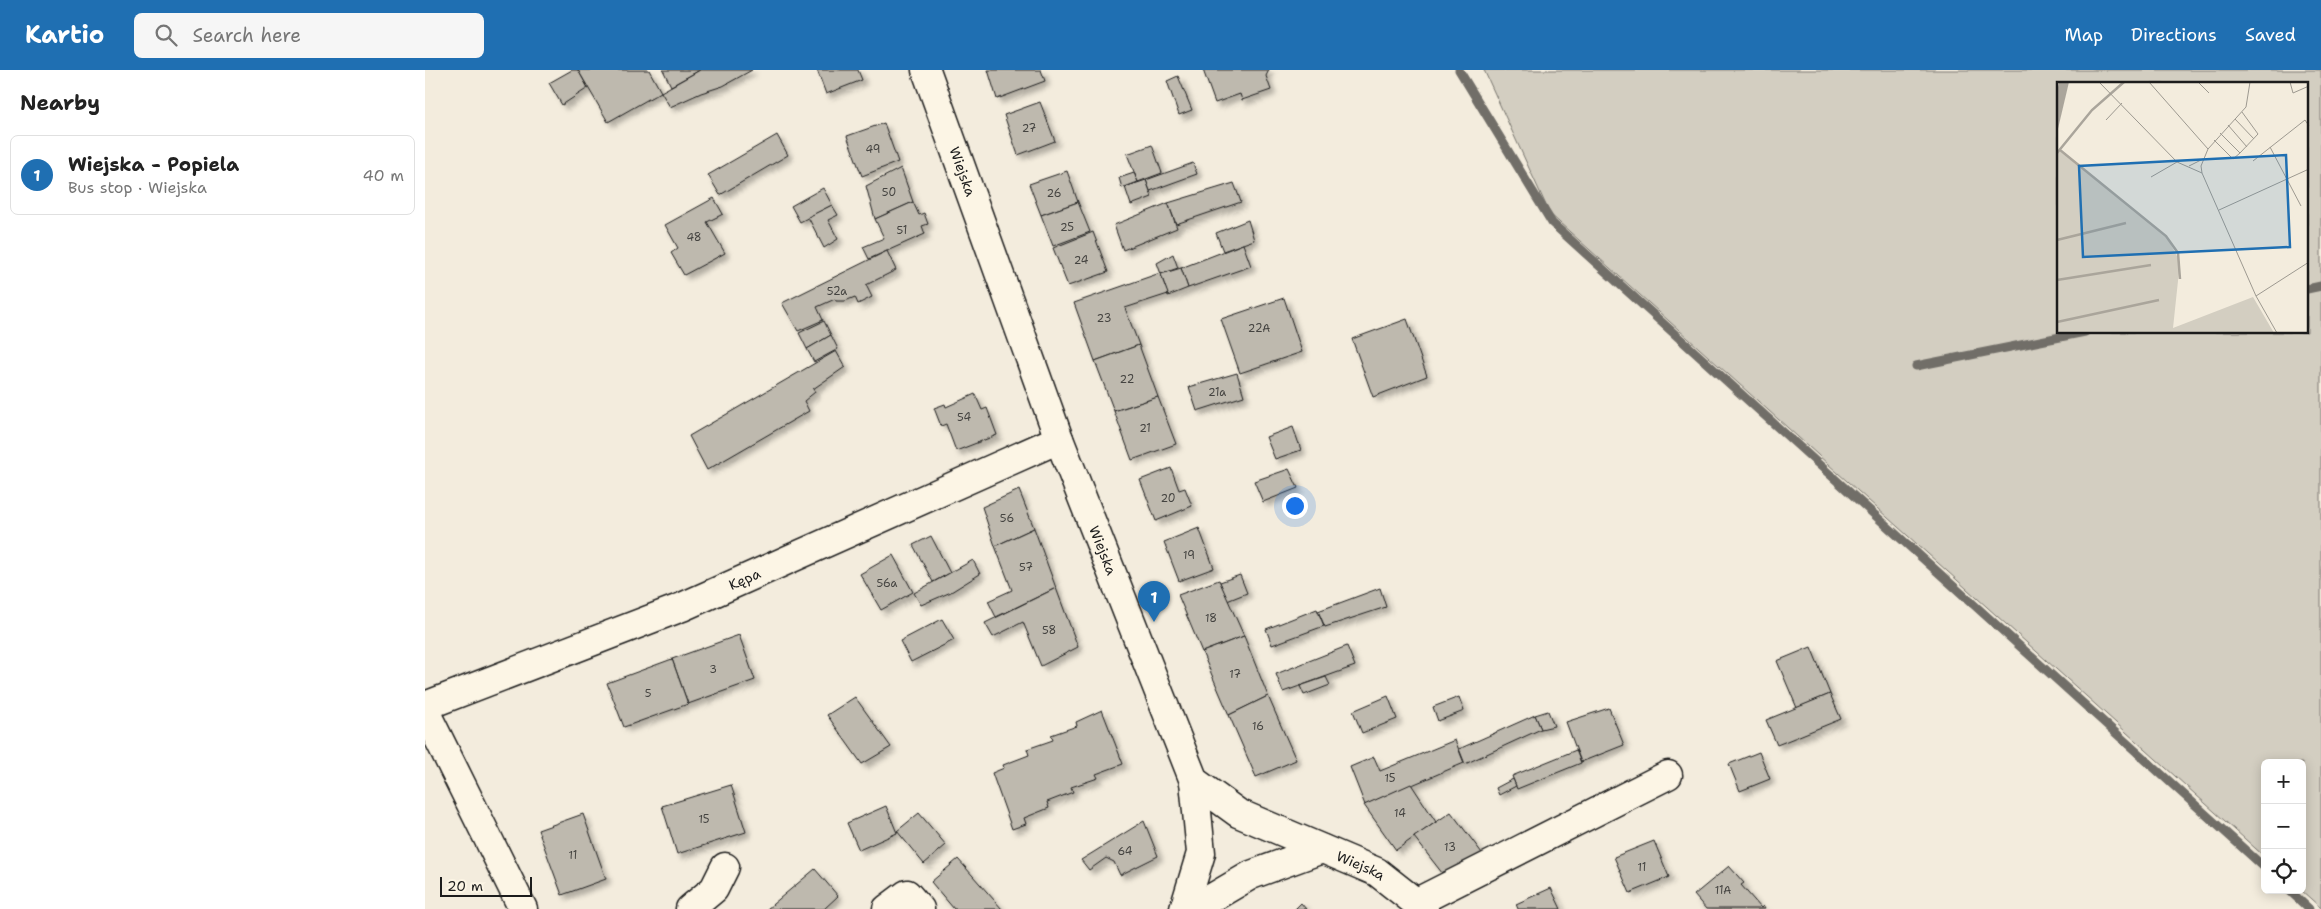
<!DOCTYPE html>
<html lang="en">
<head>
<meta charset="utf-8">
<style>
  :root { --surface:#fff; --page:#f6f6f6; --text:#222; --muted:#767676; --line:#e0e0e0; --accent:#1f6fb2 }
  body { margin:0; font-family:"Shantell Sans",sans-serif; background:var(--page); color:var(--text) }
  .controls { position:absolute; right:15px; bottom:15px; display:grid; overflow:hidden; border-radius:8px; box-shadow:0 2px 12px #0003 }
  .controls button { width:45px; height:45px; display:grid; place-items:center; padding:0; border:0; border-bottom:1px solid var(--line); background:var(--surface); color:var(--text); font:25px sans-serif }
  .scale { position:absolute; left:15px; bottom:12px; width:92px; box-sizing:border-box; padding-left:5px; border:2px solid #1c1c1c; border-top:0; font-size:14px; line-height:18px; white-space:nowrap; color:#1c1c1c; -webkit-text-stroke:4px #fcf5e5; paint-order:stroke }
  .you { position:absolute; left:869px; top:435px; width:18px; height:18px; margin:-12px; border:4px solid #fff; border-radius:50%; background:#1a73e8; box-shadow:0 0 0 8px #1a73e833 }
  .badge { display:grid; place-items:center; width:32px; height:32px; border-radius:50%; background:var(--accent); color:#fff; font-size:16px; font-weight:700 }
  .pin { position:absolute; translate:-50% -41px; filter:drop-shadow(0 1px 2px #0008) }
  .pin::after { content:''; position:absolute; top:26px; width:18px; height:15px; background:inherit; clip-path:polygon(0 0,100% 0,50% 100%) }
  .list { margin:0; padding:0; list-style:none }
  h2 { display:flex; justify-content:space-between; align-items:center; height:65px; margin:0; padding:0 20px; font-size:21px }
  h2 small { font-size:16px; font-weight:400; color:var(--muted) }
  .list li { display:grid; grid-template-columns:32px 1fr auto; gap:15px; align-items:center; box-sizing:border-box; height:80px; margin:0 10px 10px; padding:0 10px; border:1px solid var(--line); border-radius:8px }
  .list b { display:block; font-size:19px; white-space:nowrap }
  .list p { margin:0; font-size:16px; white-space:nowrap; color:var(--muted) }
  .list em { font-size:16px; font-style:normal; color:var(--muted) }
  .icon { flex:none; width:28px; height:28px; fill:none; stroke:currentColor; stroke-width:2; stroke-linecap:round; stroke-linejoin:round }
  .map { position:relative; flex:none; width:1896px; height:839px; overflow:hidden }
  header { display:flex; align-items:center; gap:30px; box-sizing:border-box; height:70px; padding:0 25px; background:var(--accent); color:#fff }
  header strong { font-size:24px }
  nav { display:flex; gap:28px; margin-inline-start:auto; font-size:18px }
  .search { width:350px; height:45px; background:var(--page); display:flex; align-items:center; gap:12px; box-sizing:border-box; padding:0 18px; border-radius:8px; color:var(--muted); font-size:19px }
  main { display:flex }
  aside { flex:1; background:var(--surface) }
  .map>svg:first-child { display:block }
  .green { fill:#d3cec1; stroke:#78756e; fill-rule:evenodd }
  .lines { fill:none; stroke-linecap:round; stroke-linejoin:round }
  .stream { stroke:#716e68; stroke-width:9 }
  .building { fill:#beb9ae; stroke:#1c1c1c; filter:url(#shadow) }
  .minor-casing { stroke:#1c1c1c; stroke-width:31 }
  .minor { stroke:#fcf5e5; stroke-width:28 }
  .labels { text-anchor:middle; dominant-baseline:central; stroke-width:5; stroke-linejoin:round; paint-order:stroke }
  .number-label { font-size:11px; fill:#444340 }
  .street-label { font-size:14px; fill:#1c1c1c; stroke:#fcf5e5 }
  .inset-river { fill:none; stroke:#aaa59b; stroke-width:2.5 }
  .inset-road { fill:none; stroke:#9d9990; stroke-width:1 }
  .view { fill:#1f6fb2; fill-opacity:0.15; stroke:#1f6fb2; stroke-width:2.5 }
  .inset-edge { fill:none; stroke:#1c1c1c; stroke-width:2.5 }
</style>
</head>
<body>
<header>
<strong>Kartio</strong>
<div class="search"><svg class="icon" aria-label="search" viewBox="0 0 24 24"><circle cx="10" cy="10" r="6"/><path d="M15 15l6 6"/></svg>Search here</div>
<nav><a>Map</a><a>Directions</a><a>Saved</a></nav>
</header>
<main>
<aside>
<h2>Nearby<small></small></h2>
<ul class="list">
<li><span class="badge">1</span><div><b>Wiejska - Popiela</b><p>Bus stop · Wiejska</p></div><em>40 m</em></li>
</ul>
</aside>
<div class="map">
<svg width="1896" height="839" viewBox="0 0 1896 839">
  <defs>
    <filter id="shadow"><feDropShadow dx="4.5" dy="4.5" stdDeviation="2.5" flood-color="#0004"/></filter>
  </defs>
  <rect width="100%" height="100%" fill="#f3ecdd"/>
  <filter id="ink" filterUnits="userSpaceOnUse"><feTurbulence type="fractalNoise" baseFrequency=".02" numOctaves="2"/><feDisplacementMap in="SourceGraphic" scale="10" xChannelSelector="R" yChannelSelector="G"/><feConvolveMatrix kernelMatrix="1 2 1 2 8 2 1 2 1" color-interpolation-filters="sRGB"/></filter>
  <g filter="url(#ink)">
    <!-- green -->
    <path class="green" d="M1059,0H1896V838L1876,820L1877,693H1840V787L1125,144ZM1634,14H1882V262H1634Z"/>
    <g class="lines">
      <!-- stream -->
      <g class="stream">
        <path d="M1034,0L1127,153L1840,798"/>
        <path d="M1882,219L1896,216"/>
        <path d="M1491,296L1660,262"/>
        <path d="M1864,820L1884,839"/>
      </g>
    </g>
    <!-- building -->
    <g class="building">
      <path d="M147,0H153L163,18L137,35L124,13Z"/>
      <path d="M153,0H224L236,22L183,52Z"/>
      <path d="M238,0H275L246,16Z"/>
      <path d="M275,0H327L298,16L276,23L245,37L236,22Z"/>
      <path d="M392,0H433L437,10L401,24Z"/>
      <path d="M563,0H616L620,11L572,29Z"/>
      <path d="M778,0H844L841,6L846,20L817,30L815,24L790,33Z"/>
      <path d="M753,6L767,40L754,45L742,11Z"/>
      <path d="M615,32L630,71L593,85L579,45Z"/>
      <path d="M459,53L473,92L437,106L422,66Z"/>
      <path d="M352,65L363,85L295,125L283,105Z"/>
      <path d="M727,75L737,103L713,112L702,84Z"/>
      <path d="M768,93L772,104L725,121L721,110Z"/>
      <path d="M476,98L488,132L450,149L441,116Z"/>
      <path d="M642,101L653,132L616,145L604,114Z"/>
      <path d="M709,103L713,112L697,118L694,108Z"/>
      <path d="M721,110L727,127L706,135L700,117Z"/>
      <path d="M809,113L816,132L751,154L743,133Z"/>
      <path d="M398,118L407,135L375,152L366,136Z"/>
      <path d="M289,128L298,144L282,152L300,183L259,205L246,183L253,178L240,155Z"/>
      <path d="M488,132L494,145L499,143L503,154L497,156L500,164L444,189L438,177L459,168L450,149Z"/>
      <path d="M653,132L665,162L628,176L616,145Z"/>
      <path d="M743,133L752,158L698,180L689,155Z"/>
      <path d="M407,135L413,145L403,150L413,169L399,178L383,147Z"/>
      <path d="M823,150L829,170L798,181L791,163Z"/>
      <path d="M668,162L683,202L643,216L628,178Z"/>
      <path d="M818,174L826,196L763,218L756,198Z"/>
      <path d="M462,181L471,200L441,215L447,227L433,234L430,227L420,231H411L410,229L392,237L398,250L373,261L357,233Z"/>
      <path d="M748,184L753,198L736,204L732,193Z"/>
      <path d="M756,198L763,218L743,226L736,204Z"/>
      <path d="M735,203L743,224L700,238L714,275L670,291L649,233Z"/>
      <path d="M859,228L877,282L815,303L796,249Z"/>
      <path d="M982,249L1002,306L948,327L927,269Z"/>
      <path d="M399,251L406,265L382,279L374,263Z"/>
      <path d="M406,265L413,279L389,292L382,279Z"/>
      <path d="M714,275L733,327L689,341L670,291Z"/>
      <path d="M411,281L420,297L388,319L390,322L379,331L384,341L282,400L264,366Z"/>
      <path d="M812,303L819,326L772,341L764,317Z"/>
      <path d="M550,324L557,340L562,338L572,365L531,381L521,354L516,356L509,338L520,334L521,337Z"/>
      <path d="M733,327L751,374L707,390L689,341Z"/>
      <path d="M868,357L876,380L850,389L841,367Z"/>
      <path d="M746,398L754,420L760,418L767,436L731,451L715,410Z"/>
      <path d="M864,399L873,418L838,432L829,411Z"/>
      <path d="M594,420L609,458L570,476L557,437Z"/>
      <path d="M609,458L631,518L571,547L563,531L587,520L570,476Z"/>
      <path d="M774,458L789,498L754,511L739,472Z"/>
      <path d="M506,466L525,503L508,512L488,475Z"/>
      <path d="M468,485L488,522L456,540L435,504Z"/>
      <path d="M548,490L555,504L526,522L496,535L489,523Z"/>
      <path d="M815,505L822,523L802,531L795,512Z"/>
      <path d="M794,510L819,566L777,582L753,525Z"/>
      <path d="M631,518L653,577L616,596L598,552L568,567L560,553Z"/>
      <path d="M955,518L961,537L900,557L893,541Z"/>
      <path d="M892,539L899,556L847,575L841,559Z"/>
      <path d="M517,549L529,570L486,592L475,571Z"/>
      <path d="M314,565L330,610L263,634L247,589Z"/>
      <path d="M819,566L843,626L804,645L777,582Z"/>
      <path d="M922,576L930,596L858,622L851,604Z"/>
      <path d="M1386,577L1405,624L1372,638L1352,591Z"/>
      <path d="M247,589L263,634L199,657L182,613Z"/>
      <path d="M901,607L905,615L879,625L875,616Z"/>
      <path d="M1405,624L1416,649L1352,675L1341,650Z"/>
      <path d="M843,626L871,690L831,707L804,645Z"/>
      <path d="M963,626L972,649L937,663L928,641Z"/>
      <path d="M430,627L466,677L437,694L402,645Z"/>
      <path d="M1034,627L1039,641L1013,651L1008,637Z"/>
      <path d="M1184,638L1199,675L1156,692L1141,652Z"/>
      <path d="M677,640L698,694L671,704L673,708L646,717L648,722L622,732L624,738L599,748L601,754L587,759L567,703L579,698L578,695L604,685L602,679L628,670L626,665L652,656L651,652Z"/>
      <path d="M1123,641L1129,656L1116,659L1110,645Z"/>
      <path d="M1110,645L1116,659L1040,694L1034,679Z"/>
      <path d="M1030,670L1039,693L940,735L925,697L949,687L955,701Z"/>
      <path d="M1151,680L1156,693L1092,719L1087,706Z"/>
      <path d="M1334,682L1345,709L1315,721L1304,694Z"/>
      <path d="M1088,709L1091,716L1074,725L1071,718Z"/>
      <path d="M986,714L1011,752L971,780L939,735Z"/>
      <path d="M306,715L321,762L252,784L237,736Z"/>
      <path d="M461,736L472,763L434,780L422,753Z"/>
      <path d="M1026,742L1060,787L1021,808L989,767Z"/>
      <path d="M494,743L521,775L499,794L472,761Z"/>
      <path d="M158,744L181,809L137,825L113,760Z"/>
      <path d="M719,751L733,786L695,805L689,792L681,788L664,800L656,790Z"/>
      <path d="M1229,771L1244,807L1205,823L1189,787Z"/>
      <path d="M533,789L577,839H529L506,812Z"/>
      <path d="M1304,796L1319,813L1316,815L1336,838L1338,836L1340,839H1281L1269,825Z"/>
      <path d="M390,799L413,826L399,839H342Z"/>
      <path d="M1126,818L1136,839H1093L1091,834Z"/>
      <path d="M876,833L881,839H870Z"/>
    </g>
    <g class="lines">
      <!-- minor casing -->
      <g class="minor-casing">
        <g id="minor">
          <path id="s1" d="M501,0L634,369L769,711L813,743L952,802L999,839"/>
          <path id="s2" d="M0,636L257,537L634,369"/>
          <path d="M0,641L98,839"/>
          <path d="M992,832L1243,705"/>
          <path d="M265,839L289,819L300,797"/>
          <path d="M462,839L482,824L495,839"/>
          <path d="M759,839L776,783L769,711"/>
          <path d="M768,839L826,805L897,779"/>
        </g>
      </g>
      <!-- minor -->
      <use href="#minor" class="minor"/>
    </g>
  </g>
  <g class="labels">
    <!-- number labels -->
    <g class="number-label">
      <text x="604" y="58">27</text>
      <text x="448" y="79">49</text>
      <text x="464" y="122">50</text>
      <text x="629" y="123">26</text>
      <text x="642" y="157">25</text>
      <text x="477" y="160">51</text>
      <text x="269" y="167">48</text>
      <text x="656" y="190">24</text>
      <text x="412" y="221">52a</text>
      <text x="679" y="248">23</text>
      <text x="834" y="258">22A</text>
      <text x="702" y="309">22</text>
      <text x="792" y="322">21a</text>
      <text x="539" y="347">54</text>
      <text x="720" y="358">21</text>
      <text x="743" y="428">20</text>
      <text x="582" y="448">56</text>
      <text x="764" y="485">19</text>
      <text x="601" y="497">57</text>
      <text x="462" y="513">56a</text>
      <text x="786" y="548">18</text>
      <text x="624" y="560">58</text>
      <text x="288" y="599">3</text>
      <text x="810" y="604">17</text>
      <text x="223" y="623">5</text>
      <text x="833" y="656">16</text>
      <text x="965" y="708">15</text>
      <text x="975" y="743">14</text>
      <text x="279" y="749">15</text>
      <text x="1025" y="777">13</text>
      <text x="700" y="781">64</text>
      <text x="148" y="785">11</text>
      <text x="1217" y="797">11</text>
      <text x="1298" y="820">11A</text>
    </g>
    <!-- street labels -->
    <g class="street-label">
      <text stroke="none"><textPath href="#s1" startOffset="108">Wiejska</textPath></text>
      <text stroke="none"><textPath href="#s1" startOffset="512">Wiejska</textPath></text>
      <text stroke="none"><textPath href="#s2" startOffset="344">Kępa</textPath></text>
      <text stroke="none"><textPath href="#s1" startOffset="948">Wiejska</textPath></text>
    </g>
  </g>
  <!-- overview -->
  <g transform="translate(1632 12)">
    <rect width="251" height="251" fill="#f3ecdd"/>
    <path d="M0,67L110,155L123,180L116,246L196,215L217,251H0Z" fill="#d3cec1"/>
    <path d="M2,0H12L0,51V10Z" fill="#aaa59b"/>
    <path class="inset-river" d="M3,68L109,154L121,171L123,197M0,71L35,28L67,0M0,158L69,141M0,198L94,183M0,240L102,218"/>
    <path class="inset-road" d="M42,0L120,80L145,91L199,214L220,251M92,0L151,67M141,0L152,11M233,0L236,11L252,4M178,37L197,57M49,38L65,21M171,43L190,65M163,51L183,71M157,58L176,77L183,71L201,52L185,30M213,65L244,124M196,79L248,38L252,44M132,84L146,77M145,91L144,84L151,67L189,25L193,0M94,95L120,80M162,128L252,87M199,214L252,180"/>
    <path class="view" d="M229,73L233,165L26,175L22,84Z"/>
    <rect width="251" height="251" class="inset-edge"/>
  </g>
</svg>
<div class="controls">
<button>+</button>
<button>−</button>
<button><svg class="icon" aria-label="locate" viewBox="0 0 24 24"><circle cx="12" cy="12" r="6"/><path d="M12 2v4M12 18v4M2 12h4M18 12h4"/></svg></button>
</div>
<div class="scale">20 m</div>
<div class="you"></div>
<div class="pin badge" style="left:729px;top:552px">1</div>
</div>
</main>
</body>
</html>
